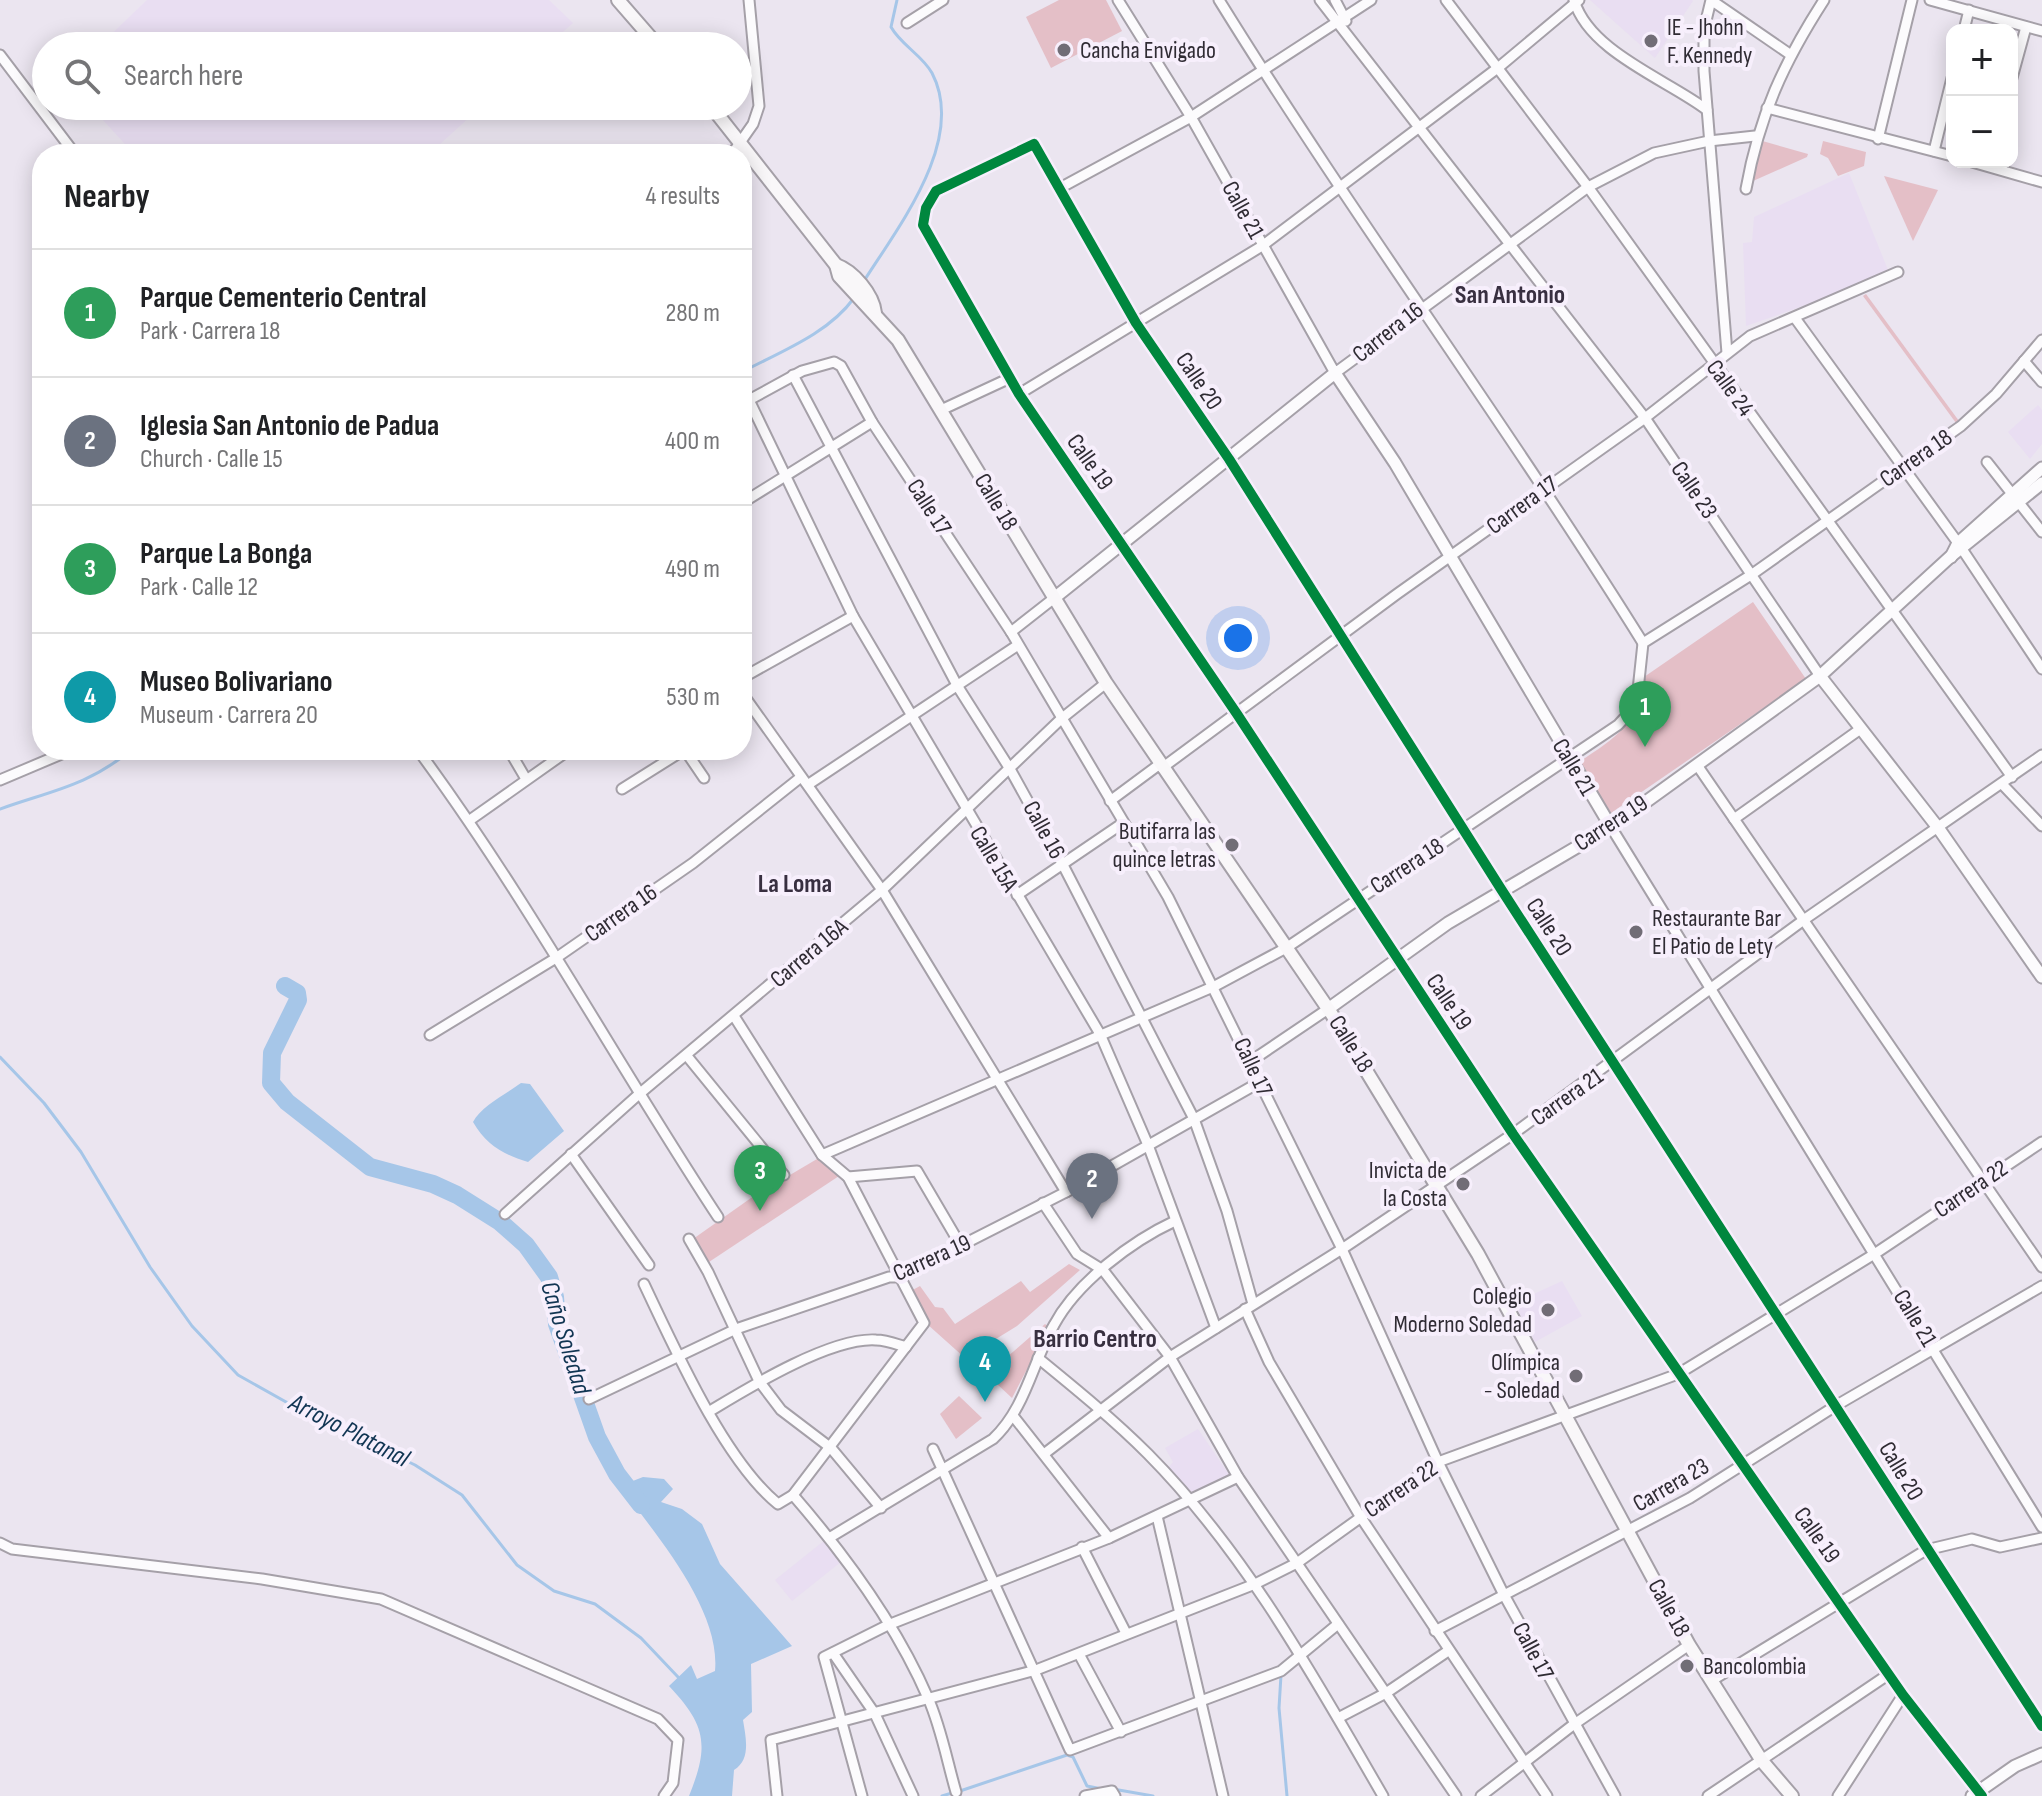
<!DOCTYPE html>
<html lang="en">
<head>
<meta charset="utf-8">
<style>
  :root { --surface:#fff; --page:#f6f6f6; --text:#202124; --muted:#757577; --line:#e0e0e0; --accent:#716d76 }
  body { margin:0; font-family:"Sofia Sans Condensed",sans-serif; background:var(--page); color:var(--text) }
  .controls { position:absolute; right:24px; top:24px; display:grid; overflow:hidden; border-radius:16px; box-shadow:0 4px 20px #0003 }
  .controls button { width:72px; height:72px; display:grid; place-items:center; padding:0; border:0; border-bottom:2px solid var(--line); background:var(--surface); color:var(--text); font:40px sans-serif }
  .you { position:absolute; left:1238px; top:638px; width:28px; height:28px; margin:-20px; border:6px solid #fff; border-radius:50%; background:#1a73e8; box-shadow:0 0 0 12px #1a73e833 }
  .badge { display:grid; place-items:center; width:52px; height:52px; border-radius:50%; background:var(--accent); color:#fff; font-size:26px; font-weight:700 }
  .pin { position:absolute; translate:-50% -66px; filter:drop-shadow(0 2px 4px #0008) }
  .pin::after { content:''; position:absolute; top:42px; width:28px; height:24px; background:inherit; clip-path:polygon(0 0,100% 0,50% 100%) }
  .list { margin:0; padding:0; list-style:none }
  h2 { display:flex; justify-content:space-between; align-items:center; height:104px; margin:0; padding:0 32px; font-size:34px }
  h2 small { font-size:26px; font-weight:400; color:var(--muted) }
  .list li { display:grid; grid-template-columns:52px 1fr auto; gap:24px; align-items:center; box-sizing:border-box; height:128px; padding:0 32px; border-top:2px solid var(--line) }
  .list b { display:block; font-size:30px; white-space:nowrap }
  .list p { margin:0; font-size:26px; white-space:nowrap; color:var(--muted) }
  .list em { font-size:26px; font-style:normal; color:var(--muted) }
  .icon { flex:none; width:44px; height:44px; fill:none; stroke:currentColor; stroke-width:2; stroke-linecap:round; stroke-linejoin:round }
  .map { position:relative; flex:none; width:2042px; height:1796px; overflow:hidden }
  .search { position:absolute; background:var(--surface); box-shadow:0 4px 20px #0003; left:32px; top:32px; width:720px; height:88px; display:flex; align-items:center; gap:20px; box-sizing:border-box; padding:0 28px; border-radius:44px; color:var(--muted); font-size:30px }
  .panel { position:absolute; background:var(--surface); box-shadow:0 4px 20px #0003; left:32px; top:144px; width:720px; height:616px; border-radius:32px }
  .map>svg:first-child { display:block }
  .built { fill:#e9def2 }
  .green { fill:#e4bfc7 }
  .water { fill:#a6c6e8 }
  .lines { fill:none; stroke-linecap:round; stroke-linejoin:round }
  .stream { stroke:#a6c6e8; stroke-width:3 }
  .river { stroke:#a6c6e8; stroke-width:18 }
  .minor-casing { stroke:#a5a0a8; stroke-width:13 }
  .tertiary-casing { stroke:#a5a0a8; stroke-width:15 }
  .secondary-casing { stroke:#a5a0a8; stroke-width:16 }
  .minor { stroke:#fcfbfd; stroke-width:9 }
  .tertiary { stroke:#fcfbfd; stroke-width:11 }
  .secondary { stroke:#f9f7f9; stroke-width:12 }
  .cycleway-casing { stroke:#f7effc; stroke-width:15 }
  .cycleway { stroke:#00873e; stroke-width:10 }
  .poi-dot { fill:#716d76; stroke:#f7effc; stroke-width:3 }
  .labels { text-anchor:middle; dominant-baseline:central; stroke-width:8; stroke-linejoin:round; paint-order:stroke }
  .poi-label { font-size:24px; fill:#302c34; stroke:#f7effc; text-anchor:start }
  .street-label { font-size:24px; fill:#302c34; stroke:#f7effc }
  .neighbourhood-label { font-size:26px; font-weight:bold; fill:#382f40; stroke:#f7effc }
  .water-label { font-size:26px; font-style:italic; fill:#113553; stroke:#f7effc }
</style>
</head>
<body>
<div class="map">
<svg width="2042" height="1796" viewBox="0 0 2042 1796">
  <rect width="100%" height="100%" fill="#ebe5f0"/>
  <!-- built -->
  <g class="built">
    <path d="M147,0H549L573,23L547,46H99Z"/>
    <path d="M1590,0H1692L1693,1L1655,58Z"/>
    <path d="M90,106H482L429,154H134Z"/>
    <path d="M1849,173L1888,270L1835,295L1746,326L1743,243L1752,242L1754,217Z"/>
    <path d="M2038,405L2042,410V444L2030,459L2008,432Z"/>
    <path d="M1562,1281L1582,1316L1535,1342L1514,1303Z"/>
    <path d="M1198,1429L1230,1476L1193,1496L1168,1468L1173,1462L1165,1448Z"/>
    <path d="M825,1540L842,1561L792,1601L775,1580Z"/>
  </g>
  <!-- green -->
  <g class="green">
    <path d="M1059,0H1106L1122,31L1051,68L1026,17Z"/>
    <path d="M1759,140L1808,154L1807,157L1753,181Z"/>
    <path d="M1823,141L1866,152L1864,166L1838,176L1828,158L1820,154Z"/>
    <path d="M1884,176L1938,190L1913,241Z"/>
    <path d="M1866,294L1959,421L1956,423L1863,296Z"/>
    <path d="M1753,602L1806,679L1611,813L1579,762C1617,737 1638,724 1644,677Z"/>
    <path d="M817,1159L839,1176L709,1262L693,1239L751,1198Z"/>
    <path d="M1069,1264L1080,1270L1017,1326L965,1358L927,1324L909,1292L920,1286L935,1307L943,1308L955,1324L1021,1281L1030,1292Z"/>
    <path d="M1045,1324L1049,1327L1012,1398L982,1370L1006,1358Z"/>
    <path d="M959,1396L982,1418L956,1439L940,1414Z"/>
  </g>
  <!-- water -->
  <g class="water">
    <path d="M521,1083L530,1084L564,1131L528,1162C503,1154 487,1146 473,1122C481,1106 506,1094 521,1083Z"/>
    <path d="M643,1477L664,1479L673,1489L661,1502L682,1509L702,1524L720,1564L792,1646L751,1664L752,1712L743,1720C746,1738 751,1760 734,1770L732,1796H689C709,1746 707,1726 669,1686L691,1665L697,1679L715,1671C721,1609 655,1534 620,1486Z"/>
  </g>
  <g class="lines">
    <!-- stream -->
    <g class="stream">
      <path d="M864,281C898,227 967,140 932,73C922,55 901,45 891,27L897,0"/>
      <path d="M742,372C780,352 828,334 854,298"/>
      <path d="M0,809C50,791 88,786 131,750"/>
      <path d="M0,1057L44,1103L81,1152L150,1267L192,1326L238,1375L295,1407L415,1465L462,1495L517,1565L554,1591L595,1604L641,1638L678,1677"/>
      <path d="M1281,1675L1279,1708L1287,1796"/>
      <path d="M1113,1789L1153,1796"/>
      <path d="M960,1791L1067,1755L1073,1757L1087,1786L1102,1789"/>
      <path d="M942,1796L952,1793"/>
    </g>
    <!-- river -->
    <path class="river" d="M285,986L297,993L298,1000L272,1053L271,1083L287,1102L370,1167L433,1184L457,1195L500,1222L526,1245L549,1277L555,1297L557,1324L597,1437L617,1474L641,1505"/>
    <!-- minor casing -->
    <g class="minor-casing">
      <g id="minor">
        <path d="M1118,0L1191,117L1335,373L1588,187L1654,153L1709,141L1755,136"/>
        <path d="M1219,0C1354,218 1507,425 1643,643"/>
        <path d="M1320,0L1645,418L1820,676"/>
        <path d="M1335,0L1346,21"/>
        <path d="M1446,0L1588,187L2012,777"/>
        <path d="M1574,0C1589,52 1668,80 1707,110"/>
        <path d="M1930,0L2042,31"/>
        <path d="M907,23L943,0"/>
        <path d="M1964,30L1969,10"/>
        <path d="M0,55L75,154"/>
        <path d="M2012,78L2026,27"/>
        <path d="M1767,108L1952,156"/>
        <path d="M1878,139L1912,0"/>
        <path d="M1934,151L1952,78"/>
        <path d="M732,154L753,124L759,106L749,0"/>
        <path d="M1972,162L2042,182"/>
        <path d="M1060,188L1191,117L1371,0"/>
        <path d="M1746,189C1759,116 1784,62 1824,0"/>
        <path d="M1795,318L1958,543L2042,669"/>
        <path d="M1727,353L1704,71V29L1711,0L1791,55"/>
        <path d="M2024,361L2042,382"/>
        <path d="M793,375L958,687L1010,769L1063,865L1194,1119L1227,1211L1253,1304"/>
        <path d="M1019,394L1262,246L1499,67L1579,0"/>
        <path d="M941,410L1010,378"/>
        <path d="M1987,462L2042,532"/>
        <path d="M742,503L872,422"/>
        <path d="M1011,632L1053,599"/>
        <path d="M742,678L853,616"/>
        <path d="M742,693L882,890L1066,1192"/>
        <path d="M418,750C528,899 616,1062 718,1217"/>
        <path d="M509,750L526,779"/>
        <path d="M685,750L704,778"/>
        <path d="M1697,765L2042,1267"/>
        <path d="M1162,768L1397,594L1645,418L1750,336L1898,272"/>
        <path d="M0,780L71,750"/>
        <path d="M809,784L1018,645"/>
        <path d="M2002,784L2042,826"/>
        <path d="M622,789L684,750"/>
        <path d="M1110,801L1160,764"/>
        <path d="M1734,819L1859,730"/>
        <path d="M470,820L569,750"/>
        <path d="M1611,827L2042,1527"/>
        <path d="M1017,895L1123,823"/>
        <path d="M430,1035L556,958L693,863L801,777"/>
        <path d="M687,1056L784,1175"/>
        <path d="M1251,1061L1328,1009"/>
        <path d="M571,1154L649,1265"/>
        <path d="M822,1155L1215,986L1286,948L1618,725L1630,712L1638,690L1643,643L1751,575L1961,426L1996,394L2042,340"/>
        <path d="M848,1177L917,1171L961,1246"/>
        <path d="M1043,1203L1077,1254L1103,1270L1170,1357L1238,1477L1456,1796"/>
        <path d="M505,1214L638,1095L882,890L1061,719L1106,683"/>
        <path d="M689,1239L708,1272L759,1381L781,1410L831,1448L881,1508"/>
        <path d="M644,1284C675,1349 724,1460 778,1504L793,1495L924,1323L848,1177L822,1155L734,1016"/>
        <path d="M1245,1309L1269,1362L1360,1516L1547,1796"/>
        <path d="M1216,1328L1148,1145L1100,1034L853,616L749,400L802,371L834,362L841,366L872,422L1011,632L1168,897L1342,1249L1438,1462L1503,1593L1615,1796"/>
        <path d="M1038,1358C1076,1389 1114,1420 1148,1454C1246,1553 1314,1677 1383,1796"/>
        <path d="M589,1399L736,1329L889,1277H899L1066,1192L1260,1082"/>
        <path d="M710,1411C748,1388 831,1337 876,1340C886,1340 896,1344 906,1347"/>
        <path d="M1014,1417L1109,1538"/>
        <path d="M933,1449L1070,1750L1281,1671L1338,1624"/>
        <path d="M1044,1454L1170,1357L1342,1249L1513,1134L1805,919L2042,755"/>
        <path d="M793,1495C845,1555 896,1624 928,1698C941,1727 947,1761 956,1792"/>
        <path d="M1157,1516L1223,1796"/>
        <path d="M829,1538L993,1439C1026,1408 1032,1363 1054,1325C1077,1282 1132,1241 1175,1221"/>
        <path d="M0,1543L12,1549L262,1579L381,1599L658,1719L678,1740L673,1783L664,1796"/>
        <path d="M1082,1547L1126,1633"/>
        <path d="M1435,1631L1690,1498L1837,1405L2042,1286"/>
        <path d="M833,1653L875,1714L913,1796"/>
        <path d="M1079,1654L1121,1732"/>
        <path d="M1711,1681L1926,1550L1972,1539L2000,1547L2042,1538"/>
        <path d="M1338,1718L1386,1693L1448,1651"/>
        <path d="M777,1796L771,1740L1036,1670L1255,1584L1297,1563L1438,1462L1678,1374L1876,1253L2042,1142"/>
        <path d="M862,1796L824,1657L888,1625L1109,1538L1238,1477"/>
        <path d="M1085,1796L1112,1791L1115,1796"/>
        <path d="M1481,1796L1573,1725L1689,1645"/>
        <path d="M1708,1796L1889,1674"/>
        <path d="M1838,1796L1903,1695"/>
        <path d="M1982,1796L1903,1695L1513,1134L1237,714L1019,394L923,225L926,208L936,191L1034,144L1136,323L1229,459L1501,889L2042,1726"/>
      </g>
    </g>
    <!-- tertiary casing -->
    <g class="tertiary-casing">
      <g id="tertiary">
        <path d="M1951,557L1958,543L2042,468"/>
        <path d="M1053,599L1335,373L1395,463L1611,827"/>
        <path d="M1820,676L1939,829L2042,977"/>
        <path d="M1328,1009L1448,923L1611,827L1820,676L1950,557L2042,483"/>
        <path d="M1972,1796L2015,1766L2042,1754"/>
      </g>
    </g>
    <!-- secondary casing -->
    <g class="secondary-casing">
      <g id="secondary">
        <path d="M618,0L658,46"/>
        <path d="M711,106L836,265L839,276L898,340L1106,683L1331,1013L1478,1254L1689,1645L1762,1761L1792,1796"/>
        <path d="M836,265C853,271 873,294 875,313"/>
      </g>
    </g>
    <!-- minor -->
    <use href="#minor" class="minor"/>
    <!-- tertiary -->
    <use href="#tertiary" class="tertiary"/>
    <!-- secondary -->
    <use href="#secondary" class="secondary"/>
    <!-- cycleway casing -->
    <g class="cycleway-casing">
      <path id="cycleway" d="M1982,1796L1903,1695L1513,1134L1237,714L1019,394L923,225L926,208L936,191L1034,144L1136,323L1229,459L1501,889L2042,1726"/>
    </g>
    <!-- cycleway -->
    <use href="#cycleway" class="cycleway"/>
  </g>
  <!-- markers -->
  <g class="poi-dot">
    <circle cx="1651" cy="41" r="8"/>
    <circle cx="1064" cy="50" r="8"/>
    <circle cx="1232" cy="845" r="8"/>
    <circle cx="1636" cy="932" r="8"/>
    <circle cx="1463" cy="1184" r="8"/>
    <circle cx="1548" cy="1310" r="8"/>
    <circle cx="1576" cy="1376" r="8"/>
    <circle cx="1687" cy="1666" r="8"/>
  </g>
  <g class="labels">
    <!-- poi labels -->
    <g class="poi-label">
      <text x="1667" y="27">IE - Jhohn<tspan x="1667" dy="28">F. Kennedy</tspan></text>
      <text x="1080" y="50">Cancha Envigado</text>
      <text x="1216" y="831" text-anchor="end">Butifarra las<tspan x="1216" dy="28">quince letras</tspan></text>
      <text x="1652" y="918">Restaurante Bar<tspan x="1652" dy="28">El Patio de Lety</tspan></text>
      <text x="1447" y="1170" text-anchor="end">Invicta de<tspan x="1447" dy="28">la Costa</tspan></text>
      <text x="1532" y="1296" text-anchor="end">Colegio<tspan x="1532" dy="28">Moderno Soledad</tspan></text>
      <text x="1560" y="1362" text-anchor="end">Olímpica<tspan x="1560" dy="28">- Soledad</tspan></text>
      <text x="1703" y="1666">Bancolombia</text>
    </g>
    <!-- street labels -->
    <g class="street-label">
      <text transform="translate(1243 210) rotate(61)">Calle 21</text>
      <text transform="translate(1388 332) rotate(-38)">Carrera 16</text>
      <text transform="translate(1199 381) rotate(56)">Calle 20</text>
      <text transform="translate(1730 388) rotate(54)">Calle 24</text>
      <text transform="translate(1916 458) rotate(-35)">Carrera 18</text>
      <text transform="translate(1090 462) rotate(55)">Calle 19</text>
      <text transform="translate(1694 490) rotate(56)">Calle 23</text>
      <text transform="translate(996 502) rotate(59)">Calle 18</text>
      <text transform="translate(1522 505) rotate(-36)">Carrera 17</text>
      <text transform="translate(929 507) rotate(57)">Calle 17</text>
      <text transform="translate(1574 767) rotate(59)">Calle 21</text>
      <text transform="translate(1611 823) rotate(-33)">Carrera 19</text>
      <text transform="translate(1044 830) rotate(61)">Calle 16</text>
      <text transform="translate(994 859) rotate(59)">Calle 15A</text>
      <text transform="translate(1407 866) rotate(-33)">Carrera 18</text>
      <text transform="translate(621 913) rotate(-35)">Carrera 16</text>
      <text transform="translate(1549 927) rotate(57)">Calle 20</text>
      <text transform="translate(809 953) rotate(-40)">Carrera 16A</text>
      <text transform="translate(1449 1002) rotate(56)">Calle 19</text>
      <text transform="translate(1351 1044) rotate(58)">Calle 18</text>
      <text transform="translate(1253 1067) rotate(65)">Calle 17</text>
      <text transform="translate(1567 1097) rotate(-35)">Carrera 21</text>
      <text transform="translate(1971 1189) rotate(-34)">Carrera 22</text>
      <text transform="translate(932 1258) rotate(-24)">Carrera 19</text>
      <text transform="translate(1915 1318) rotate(59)">Calle 21</text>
      <text transform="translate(1901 1471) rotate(59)">Calle 20</text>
      <text transform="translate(1671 1485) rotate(-30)">Carrera 23</text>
      <text transform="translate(1401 1489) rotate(-34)">Carrera 22</text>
      <text transform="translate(1817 1535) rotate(55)">Calle 19</text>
      <text transform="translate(1669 1608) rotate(61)">Calle 18</text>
      <text transform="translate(1533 1651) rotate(62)">Calle 17</text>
    </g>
    <!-- neighbourhood labels -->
    <g class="neighbourhood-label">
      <text x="1510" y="295">San Antonio</text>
      <text x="795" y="884">La Loma</text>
      <text x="1095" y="1339">Barrio Centro</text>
    </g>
    <!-- water labels -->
    <g class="water-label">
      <text transform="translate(565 1338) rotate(73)">Caño Soledad</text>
      <text transform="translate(349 1431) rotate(27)">Arroyo Platanal</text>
    </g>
  </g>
</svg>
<div class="controls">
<button>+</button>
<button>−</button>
</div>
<div class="you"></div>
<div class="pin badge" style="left:1645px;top:747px;background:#2e9e5b">1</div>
<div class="pin badge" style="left:1092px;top:1219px;background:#6b7280">2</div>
<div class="pin badge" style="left:760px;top:1211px;background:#2e9e5b">3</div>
<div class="pin badge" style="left:985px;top:1402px;background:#0f9aa8">4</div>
<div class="search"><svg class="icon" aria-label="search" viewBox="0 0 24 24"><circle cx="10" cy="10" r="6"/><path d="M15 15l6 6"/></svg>Search here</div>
<section class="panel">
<h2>Nearby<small>4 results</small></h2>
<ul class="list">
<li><span class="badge" style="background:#2e9e5b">1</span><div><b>Parque Cementerio Central</b><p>Park · Carrera 18</p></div><em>280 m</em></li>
<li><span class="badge" style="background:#6b7280">2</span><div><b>Iglesia San Antonio de Padua</b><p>Church · Calle 15</p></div><em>400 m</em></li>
<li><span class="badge" style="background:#2e9e5b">3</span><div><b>Parque La Bonga</b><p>Park · Calle 12</p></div><em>490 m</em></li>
<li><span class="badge" style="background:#0f9aa8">4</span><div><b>Museo Bolivariano</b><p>Museum · Carrera 20</p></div><em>530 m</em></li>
</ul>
</section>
</div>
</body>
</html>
